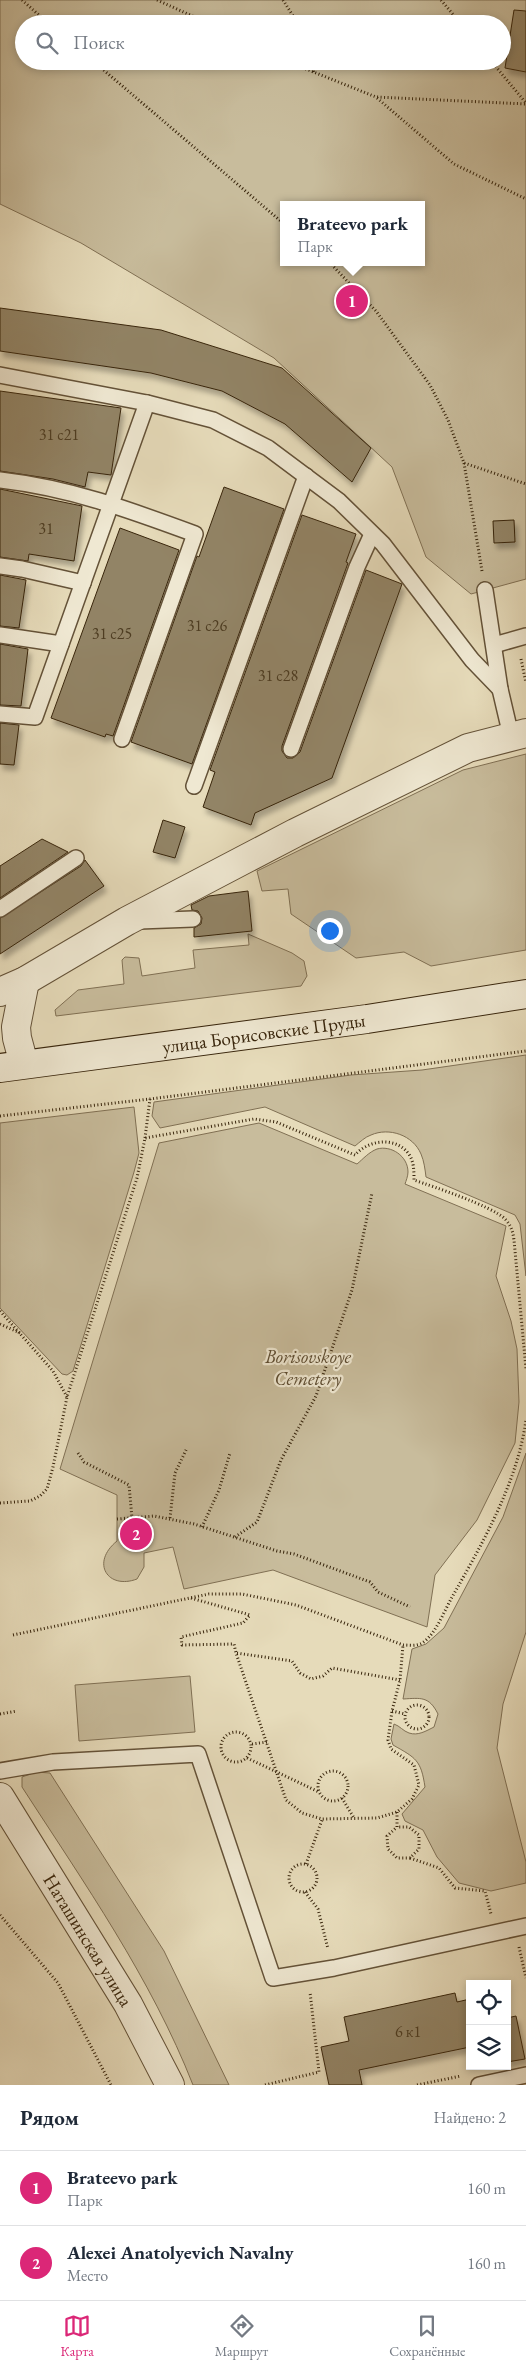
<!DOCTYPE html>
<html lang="ru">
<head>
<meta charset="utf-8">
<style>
  :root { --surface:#fff; --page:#f6f6f7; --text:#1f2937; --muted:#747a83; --line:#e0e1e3; --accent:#db2777 }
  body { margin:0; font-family:"EB Garamond",serif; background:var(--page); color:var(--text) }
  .controls { position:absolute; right:15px; bottom:15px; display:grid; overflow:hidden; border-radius:0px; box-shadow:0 2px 8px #0003 }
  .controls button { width:45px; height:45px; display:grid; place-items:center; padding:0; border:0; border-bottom:1px solid var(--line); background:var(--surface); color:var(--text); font:25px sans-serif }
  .you { position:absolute; left:329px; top:930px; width:18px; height:18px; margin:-12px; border:4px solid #fff; border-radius:50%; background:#1a73e8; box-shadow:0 0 0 8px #1a73e833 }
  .badge { display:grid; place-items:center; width:32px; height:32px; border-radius:50%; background:var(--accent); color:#fff; font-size:16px; font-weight:700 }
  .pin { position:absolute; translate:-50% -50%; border:2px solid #fff; box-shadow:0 1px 5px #0006 }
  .popup { position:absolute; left:280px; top:201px; width:145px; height:65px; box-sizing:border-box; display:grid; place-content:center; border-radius:0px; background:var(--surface); filter:drop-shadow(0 1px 4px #0005); font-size:16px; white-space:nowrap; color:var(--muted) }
  .popup b { font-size:19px; color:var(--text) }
  .popup::after { content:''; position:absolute; left:50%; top:100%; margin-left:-10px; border:10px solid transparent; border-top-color:var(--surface) }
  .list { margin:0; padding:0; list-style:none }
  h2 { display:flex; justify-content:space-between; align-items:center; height:65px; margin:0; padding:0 20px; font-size:21px }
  h2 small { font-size:16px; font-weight:400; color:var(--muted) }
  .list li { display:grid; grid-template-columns:32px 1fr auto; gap:15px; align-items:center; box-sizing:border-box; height:75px; padding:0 20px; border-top:1px solid var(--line) }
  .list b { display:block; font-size:19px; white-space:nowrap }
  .list p { margin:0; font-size:16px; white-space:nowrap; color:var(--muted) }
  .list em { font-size:16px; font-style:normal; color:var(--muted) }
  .icon { flex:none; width:28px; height:28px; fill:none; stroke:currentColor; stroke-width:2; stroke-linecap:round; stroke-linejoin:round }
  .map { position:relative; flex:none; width:526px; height:2085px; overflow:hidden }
  .search { position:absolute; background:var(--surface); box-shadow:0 2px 8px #0003; left:15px; right:15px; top:15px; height:55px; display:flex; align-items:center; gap:12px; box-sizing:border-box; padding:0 18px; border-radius:28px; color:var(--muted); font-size:19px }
  .sheet { height:215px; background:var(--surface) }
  nav { display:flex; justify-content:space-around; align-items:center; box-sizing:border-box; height:70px; border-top:1px solid var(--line); background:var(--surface); font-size:14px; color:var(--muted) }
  nav a { display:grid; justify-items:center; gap:2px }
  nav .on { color:var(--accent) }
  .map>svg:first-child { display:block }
  .green { fill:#c8bc9c; stroke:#807054; fill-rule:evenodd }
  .building { fill:#928466; stroke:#38250c; filter:url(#shadow) }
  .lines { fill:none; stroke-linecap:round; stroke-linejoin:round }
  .lane-casing { stroke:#645238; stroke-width:18 }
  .street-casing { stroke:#645238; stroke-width:30 }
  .secondary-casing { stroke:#38250c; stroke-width:30 }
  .path { stroke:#38250c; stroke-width:3; stroke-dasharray:1 2.5; stroke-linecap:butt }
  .lane { stroke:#efe8d2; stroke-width:15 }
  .street { stroke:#efe8d2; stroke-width:28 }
  .secondary { stroke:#efe8d2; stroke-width:28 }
  .labels { text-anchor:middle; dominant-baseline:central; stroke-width:4.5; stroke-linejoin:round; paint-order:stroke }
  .number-label { font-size:16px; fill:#4e3d22 }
  .street-label { font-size:19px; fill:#38250c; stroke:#efe8d2 }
  .park-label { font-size:19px; font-style:italic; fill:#5c4b30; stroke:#efe8d2 }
</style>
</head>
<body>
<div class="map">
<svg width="526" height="2085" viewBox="0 0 526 2085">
  <defs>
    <filter id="shadow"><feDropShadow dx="3" dy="5.5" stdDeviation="2.5" flood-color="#0004"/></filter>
  </defs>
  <rect width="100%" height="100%" fill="#e6dbba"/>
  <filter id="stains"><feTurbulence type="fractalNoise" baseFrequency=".004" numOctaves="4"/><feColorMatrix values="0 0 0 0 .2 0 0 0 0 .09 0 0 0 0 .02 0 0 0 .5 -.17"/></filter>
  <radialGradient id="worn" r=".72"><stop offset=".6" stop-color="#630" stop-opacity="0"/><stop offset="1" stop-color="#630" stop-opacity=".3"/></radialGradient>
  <!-- green -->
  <g class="green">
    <path d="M0,0H526V579L471,594L426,557L392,467L274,358L81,243L0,204ZM24,24H502V61H24ZM283,205H421V262H283Z"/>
    <path d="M526,754V950L431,966L404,952L356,958L291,914L288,889L262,891L257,871L463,770Z"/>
    <path d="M248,934L292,953L304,961L307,976L301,986L56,1016L55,1010L78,990L124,984L122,960L125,957L139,958L142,976L195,968L193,950L249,945Z"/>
    <path d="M526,1055V1276L520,1224L515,1215L426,1177C425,1169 424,1161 421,1154C413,1135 389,1127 371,1135C365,1137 360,1142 355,1146L265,1107L160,1128L152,1116L154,1102L351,1075L422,1070Z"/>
    <path d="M134,1107L139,1153L134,1172L73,1371L67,1375L62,1374L0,1308V1123Z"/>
    <path d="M259,1123L357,1164C363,1159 369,1152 377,1149C391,1145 408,1156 408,1172C408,1176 406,1181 405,1184L506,1226L496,1276L511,1321L517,1349L519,1402L515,1443L477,1520L435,1575L427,1627L273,1570L184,1589L173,1547L144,1553V1567L137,1579C108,1590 90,1563 117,1541V1495L60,1469L159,1143Z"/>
    <path d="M526,1453V1632L503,1704L497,1748L526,1862V1883L491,1891L459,1883L437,1857L423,1830L405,1821L402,1814L425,1787C421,1760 416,1758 393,1745L391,1739L394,1724C400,1726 403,1731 409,1733C418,1736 426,1731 434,1727L438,1714C429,1696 421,1698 403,1699L412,1649L426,1644L444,1628L503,1517Z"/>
    <path d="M190,1676L195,1732L79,1741L75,1685Z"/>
    <path d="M36,1772L50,1773L164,1951L229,2085H193C151,1978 84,1883 22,1787V1777Z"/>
  </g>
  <!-- building -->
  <g class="building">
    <path d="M514,10L526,11V72L505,68Z"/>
    <path d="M0,308L161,330L282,368L371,448L352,482L285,424L222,391L151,373L0,351Z"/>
    <path d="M0,391L121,408L111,475L88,472L85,487L53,479L0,471Z"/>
    <path d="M224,487L284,509L192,764L131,742L197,556L199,557Z"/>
    <path d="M0,489L82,506L74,561L29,554L28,561L0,557Z"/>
    <path d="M302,515L356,534L346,562L348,563L282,746V751L287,758H293L300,752L366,570L402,584L332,778L255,813L251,825L203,807L215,772L210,770Z"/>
    <path d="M514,520L515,542L494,543L493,521Z"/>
    <path d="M120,528L179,550L113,736L106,734L105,737L51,718Z"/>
    <path d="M0,575L26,580L19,628L0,626Z"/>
    <path d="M0,644L28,649L21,706L0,705Z"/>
    <path d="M0,723L19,725L14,765L0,764Z"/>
    <path d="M163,820L185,827L175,858L153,852Z"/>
    <path d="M42,839L68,852L0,898V866Z"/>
    <path d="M85,860L104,886L0,954V918L81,866Z"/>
    <path d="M248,891L252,931L194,937V928L201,924L202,918L198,911L192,910L191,905L209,896Z"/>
    <path d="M455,1993L457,2002L470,1999V2047L359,2070L362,2085H329L321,2047L349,2041L344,2017Z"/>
    <path d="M516,2016L525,2059L507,2062V2018Z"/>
  </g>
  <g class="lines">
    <!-- lane casing -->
    <g class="lane-casing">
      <g id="lane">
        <path d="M0,375L147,403"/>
        <path d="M0,480C70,488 130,510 195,534L122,739"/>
        <path d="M0,566L22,569L83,583"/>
        <path d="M485,590L500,689L511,736"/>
        <path d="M0,635L61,644"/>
        <path d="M494,645L526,636"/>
        <path d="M0,714L35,717L147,403L213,420L268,448L339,501L383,544L472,660L500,689"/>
        <path d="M291,749L357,567L372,534"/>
        <path d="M194,786L306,476"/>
        <path d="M0,909L76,858"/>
        <path d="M139,921L193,919"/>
        <path d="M0,1771L53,1762L198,1754L273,1978L334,1968L526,1926"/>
        <path d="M479,2085L526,2075"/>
      </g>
    </g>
    <!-- street casing -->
    <g class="street-casing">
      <g id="street">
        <path d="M0,992L25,981L127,921L295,833L468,748L526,733"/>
        <path d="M24,1064L17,1038L16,1027L25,981"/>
        <path id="s1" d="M0,1797L128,2004L170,2085"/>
      </g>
    </g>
    <!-- secondary casing -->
    <g class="secondary-casing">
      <g id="secondary">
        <path id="s2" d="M0,1068L367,1019L526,994"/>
      </g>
    </g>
    <!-- path -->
    <g class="path">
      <path d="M22,0L49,24"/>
      <path d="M157,0L210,24"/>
      <path d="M283,0L298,24"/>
      <path d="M441,0L461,24"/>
      <path d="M93,61L283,223"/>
      <path d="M286,61L376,97L526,104"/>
      <path d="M310,61L314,73"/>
      <path d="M491,61L526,103"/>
      <path d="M377,98L454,164L526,199"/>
      <path d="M329,262L376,311L430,385L448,420L464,463L526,484"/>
      <path d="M464,463L482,571"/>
      <path d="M521,659L526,683"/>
      <path d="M0,1116L150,1099L526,1051"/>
      <path d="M145,1138L150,1099"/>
      <path d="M0,1311L53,1371L67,1397"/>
      <path d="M0,1324L20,1333"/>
      <path d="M78,1453L84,1462L129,1485L132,1518"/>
      <path d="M0,1503L30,1501L40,1496L47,1489L53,1467L67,1397L137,1178L145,1138L254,1119L276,1122L355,1155C369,1139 398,1136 410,1156C414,1163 414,1172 414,1180C434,1187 492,1206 505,1219C511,1225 513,1232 514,1240L526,1369"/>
      <path d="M170,1518L175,1473L187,1448"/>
      <path d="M117,1519L154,1516L194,1524L277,1551L294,1554L370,1582L378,1592L410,1607"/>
      <path d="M202,1527L219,1490L230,1453"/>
      <path d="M235,1537L257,1522L281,1460L316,1396L352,1290L372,1193"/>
      <path d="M191,1598L250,1615L243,1623L181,1637L182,1645L234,1644L236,1653"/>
      <path d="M13,1635L209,1594H242L296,1605L403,1645C410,1645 418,1647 425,1641C436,1632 444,1612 451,1599C482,1544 517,1484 526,1420"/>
      <path d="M400,1680L332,1668L323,1676L311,1679L300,1673L292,1661L236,1653L286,1800L302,1813L322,1819L377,1818L397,1812L412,1799L419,1785L414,1765L391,1749L388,1740L392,1711L400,1680L403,1645"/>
      <circle cx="417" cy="1717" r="12"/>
      <path d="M392,1711L405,1714"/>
      <path d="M0,1714L17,1711"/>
      <circle cx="236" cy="1747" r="15"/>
      <path d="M252,1744L267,1742"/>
      <path d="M247,1758L319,1792"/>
      <circle cx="333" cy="1786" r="15"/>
      <path d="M342,1798L354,1818"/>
      <path d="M397,1812V1827L387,1836L388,1849L397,1858H410L419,1849V1835L409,1827H397"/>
      <path d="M410,1858L439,1868L455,1888L485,1891L491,1914"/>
      <path d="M306,1864L322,1820"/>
      <circle cx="303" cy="1878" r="14"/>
      <path d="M305,1892L318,1909L328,1949"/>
      <path d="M0,1915L58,1983L111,2085"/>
      <path d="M519,1947L526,1978"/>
      <path d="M265,2085L319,2072L310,1992"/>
      <path d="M417,2085L461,2076"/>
    </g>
    <!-- lane -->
    <use href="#lane" class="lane"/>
    <!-- street -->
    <use href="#street" class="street"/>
    <!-- secondary -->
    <use href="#secondary" class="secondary"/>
  </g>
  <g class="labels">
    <!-- number labels -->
    <g class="number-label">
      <text x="59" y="434">31 с21</text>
      <text x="46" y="528">31</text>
      <text x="207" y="625">31 с26</text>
      <text x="112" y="633">31 с25</text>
      <text x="278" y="675">31 с28</text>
      <text x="408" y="2031">6 к1</text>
    </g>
    <!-- street labels -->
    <g class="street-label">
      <text stroke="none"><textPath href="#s2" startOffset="266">улица Борисовские Пруды</textPath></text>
      <text stroke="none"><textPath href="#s1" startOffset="168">Наташинская улица</textPath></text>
    </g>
    <!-- park labels -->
    <g class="park-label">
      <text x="308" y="1356">Borisovskoye<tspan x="308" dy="22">Cemetery</tspan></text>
    </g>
  </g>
  <rect width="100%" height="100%" filter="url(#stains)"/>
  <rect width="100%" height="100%" fill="url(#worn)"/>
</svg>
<div class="controls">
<button><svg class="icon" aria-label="locate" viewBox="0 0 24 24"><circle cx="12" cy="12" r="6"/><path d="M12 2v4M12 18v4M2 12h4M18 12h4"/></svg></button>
<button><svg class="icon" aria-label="layers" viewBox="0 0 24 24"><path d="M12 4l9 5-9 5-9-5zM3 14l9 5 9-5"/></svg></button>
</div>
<div class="you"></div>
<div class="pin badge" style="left:352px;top:301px">1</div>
<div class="popup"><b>Brateevo park</b>Парк</div>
<div class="pin badge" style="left:136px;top:1534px">2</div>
<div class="search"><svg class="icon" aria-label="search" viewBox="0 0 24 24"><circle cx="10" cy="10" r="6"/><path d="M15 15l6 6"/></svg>Поиск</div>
</div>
<section class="sheet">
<h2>Рядом<small>Найдено: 2</small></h2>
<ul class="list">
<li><span class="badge">1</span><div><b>Brateevo park</b><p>Парк</p></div><em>160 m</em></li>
<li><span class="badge">2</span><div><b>Alexei Anatolyevich Navalny</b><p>Место</p></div><em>160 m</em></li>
</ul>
</section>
<nav>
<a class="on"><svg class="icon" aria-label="map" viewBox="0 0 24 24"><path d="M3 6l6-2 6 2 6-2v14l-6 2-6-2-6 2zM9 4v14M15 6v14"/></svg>Карта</a>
<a><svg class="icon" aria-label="directions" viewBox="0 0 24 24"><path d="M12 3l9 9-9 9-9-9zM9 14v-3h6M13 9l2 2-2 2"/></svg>Маршрут</a>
<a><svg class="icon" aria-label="saved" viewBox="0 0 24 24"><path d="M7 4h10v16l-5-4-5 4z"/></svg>Сохранённые</a>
</nav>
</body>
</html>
